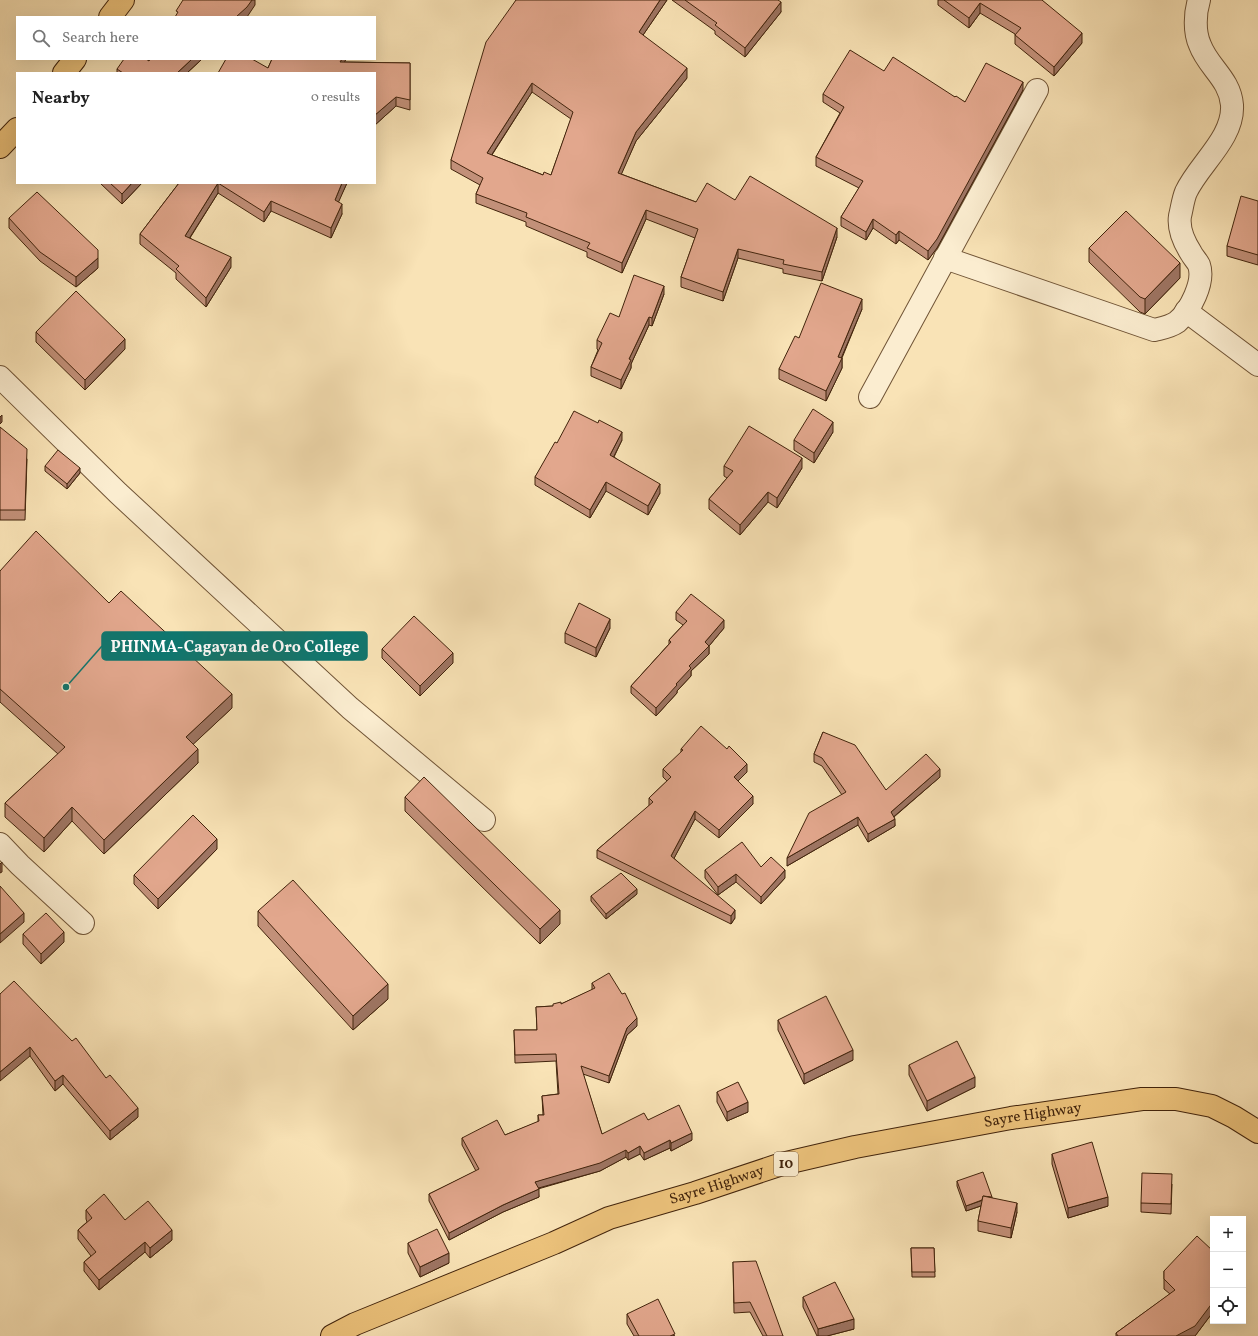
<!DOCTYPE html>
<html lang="en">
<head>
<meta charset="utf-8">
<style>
  :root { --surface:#fff; --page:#f6f6f6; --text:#222; --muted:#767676; --line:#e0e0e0 }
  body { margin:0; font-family:Vollkorn,serif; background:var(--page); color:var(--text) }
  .controls { position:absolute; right:12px; bottom:12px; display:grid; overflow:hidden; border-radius:0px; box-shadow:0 4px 16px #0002 }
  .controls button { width:36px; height:36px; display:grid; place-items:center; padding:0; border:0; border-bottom:1px solid var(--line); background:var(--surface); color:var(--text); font:20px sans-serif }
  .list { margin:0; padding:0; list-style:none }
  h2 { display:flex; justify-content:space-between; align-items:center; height:52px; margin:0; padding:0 16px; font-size:17px }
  h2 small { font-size:13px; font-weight:400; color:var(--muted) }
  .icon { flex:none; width:22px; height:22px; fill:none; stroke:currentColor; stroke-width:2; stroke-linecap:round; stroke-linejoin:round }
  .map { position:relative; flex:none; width:1258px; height:1336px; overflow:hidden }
  .search { position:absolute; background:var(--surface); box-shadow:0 4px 16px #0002; left:16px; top:16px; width:360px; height:44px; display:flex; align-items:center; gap:10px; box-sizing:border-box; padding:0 14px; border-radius:0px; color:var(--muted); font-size:15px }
  .panel { position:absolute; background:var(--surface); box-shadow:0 4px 16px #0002; left:16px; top:72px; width:360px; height:112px; border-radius:0px }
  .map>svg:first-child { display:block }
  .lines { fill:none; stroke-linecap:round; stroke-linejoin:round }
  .street-casing { stroke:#705436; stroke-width:24 }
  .highway-casing { stroke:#42240c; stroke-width:24 }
  .street { stroke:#fbedd0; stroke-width:22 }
  .highway { stroke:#ecc27b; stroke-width:22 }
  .wall { fill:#c29079; stroke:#42240c; fill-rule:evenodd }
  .shaded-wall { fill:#9e7563; stroke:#42240c }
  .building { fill:#e2a78d; stroke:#42240c; fill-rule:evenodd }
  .labels { text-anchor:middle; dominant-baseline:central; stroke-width:3; stroke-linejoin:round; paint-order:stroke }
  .shield { fill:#fbedd0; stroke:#7a6047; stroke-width:1 }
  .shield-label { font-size:14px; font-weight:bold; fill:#42240c }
  .street-label { font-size:15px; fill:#42240c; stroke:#fbedd0 }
  .leader { fill:none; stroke:#0f766e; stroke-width:1.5 }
  .callout-dot { fill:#0f766e; stroke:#fbedd0; stroke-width:1.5 }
  .callout { fill:#0f766e; stroke:#0f766e; stroke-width:1.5 }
  .callout-label { font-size:16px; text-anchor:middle; font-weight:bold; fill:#fff }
</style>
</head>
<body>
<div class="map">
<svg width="1258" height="1336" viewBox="0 0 1258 1336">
  <rect width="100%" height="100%" fill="#f9e3b6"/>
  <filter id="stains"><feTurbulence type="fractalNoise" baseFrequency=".005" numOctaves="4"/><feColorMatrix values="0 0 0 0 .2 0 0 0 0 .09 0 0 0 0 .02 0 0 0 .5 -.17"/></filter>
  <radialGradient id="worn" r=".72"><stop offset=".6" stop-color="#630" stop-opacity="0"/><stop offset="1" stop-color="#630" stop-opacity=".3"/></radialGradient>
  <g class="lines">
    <!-- street casing -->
    <g class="street-casing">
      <g id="street">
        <path d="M945,258L1154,330C1162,328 1170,327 1177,322C1190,311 1205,282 1199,265C1197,261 1193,257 1191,253C1184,242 1178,229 1180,216C1182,208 1183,199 1186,192C1199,164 1234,138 1232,105C1230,79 1208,67 1200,45C1194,32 1195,13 1199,0"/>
        <path d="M1186,311L1258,365"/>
        <path d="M0,377L118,493L350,708L484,820"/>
        <path d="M870,397L1037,90"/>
        <path d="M0,844L20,865L83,923"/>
      </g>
    </g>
    <!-- highway casing -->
    <g class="highway-casing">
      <g id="highway">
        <path d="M110,17L123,0"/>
        <path d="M64,73L75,59"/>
        <path d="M0,147L17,129"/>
        <path id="s1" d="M332,1336L355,1324L554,1243L609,1218L695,1193L782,1164L855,1147L1011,1118L1142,1099H1176L1212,1106L1234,1117L1258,1132"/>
      </g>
    </g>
    <!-- street -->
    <use href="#street" class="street"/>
    <!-- highway -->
    <use href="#highway" class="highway"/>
  </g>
  <!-- wall -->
  <g class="wall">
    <path d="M516,0H667L643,35L687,78L636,141L621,174L696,202L735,200L837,237L822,281L783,273V269L738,258L723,301L681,287V277L695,238L646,219L622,273L587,257V252L526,226V222L476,203V194L480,185L451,169V160ZM532,92L571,119L551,175H543L492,155Z"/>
    <path d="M672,0H778L781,12L745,57L715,34V31Z"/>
    <path d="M938,0H1042L1082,43L1054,76L1015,44V34L980,13L969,28L938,5Z"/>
    <path d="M150,59H202L187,73H117V69L149,61Z"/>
    <path d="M272,59H346L344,62L410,63V110L396,106L375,125V73L268,68Z"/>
    <path d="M884,71L955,97L965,102L1023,90L937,248L928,260L899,240L896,244L873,228L866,240L841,226V217L859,188L816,166V157L840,113L823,102V94Z"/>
    <path d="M100,183H142L122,204Z"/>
    <path d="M179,183H347L338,202L342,214L331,238L271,211L264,222L218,193L190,238L231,267L206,307L176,279V273L140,244V234Z"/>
    <path d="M1258,201V265L1227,256V246Z"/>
    <path d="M9,218L98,268L76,287L40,261L9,228Z"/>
    <path d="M1089,248L1180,278L1145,314L1140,312L1089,262Z"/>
    <path d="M664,294L652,326L649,325L631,364V368L621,389L591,376V367L598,350L597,349V340L619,317Z"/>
    <path d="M862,309L842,358V368L826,401L779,379V369L799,338Z"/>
    <path d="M36,332L125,349L85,390L36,342Z"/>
    <path d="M0,427L27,459L25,520H0Z"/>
    <path d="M833,432L814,463L794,450V440Z"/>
    <path d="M622,440L614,457L660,493L648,515L606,491L590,518L535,485V477L557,443Z"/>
    <path d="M45,466L80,473L67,489L45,471Z"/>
    <path d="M724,466L802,468L777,508L768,502L740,535L709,509V499L727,478L724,476Z"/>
    <path d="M0,571L109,603L232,708L193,744L198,763L104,854L72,821L44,852L5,817V803L58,754L0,702Z"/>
    <path d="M676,612L724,628L709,646V654L691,671V676L677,691V693L656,716L631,693V686L669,644V640L683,625L676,620Z"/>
    <path d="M610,628L596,657L565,643V633Z"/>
    <path d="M382,649L453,663L420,696L382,658Z"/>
    <path d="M823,732L886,790L940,777L894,817L895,826L868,842L858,825L787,866L842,795L822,766L814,762V754Z"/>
    <path d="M681,749L747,772L738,781L753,804L719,838L695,819L674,858L735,918L731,924L597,858V850L649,806V798L667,781L663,777V769L681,753Z"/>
    <path d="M405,797L560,924L540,944L405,811Z"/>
    <path d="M217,849L158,909L134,884V875Z"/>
    <path d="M761,867L785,878L761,904L736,882L718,895L705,878V870Z"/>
    <path d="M637,894L606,919L591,901V896Z"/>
    <path d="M258,911L388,999L353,1030L258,926Z"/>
    <path d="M23,934L64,942L41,964L23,944Z"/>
    <path d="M592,983L637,1026L627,1035L609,1083L583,1074L602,1134L648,1120L692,1140L671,1151L670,1148L644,1160L640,1154L628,1160L626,1157L600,1171L538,1189L539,1197L503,1212L449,1240L429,1201V1194L476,1171L462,1145V1138L505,1135L538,1122V1115H543L542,1096L558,1094L556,1061L515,1063L514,1030H537L536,1007L553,1006L561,1004L592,990Z"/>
    <path d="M0,994L106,1078L138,1117L110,1140L63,1084L55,1091L30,1056Z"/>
    <path d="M778,1020L853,1060L804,1084L778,1030Z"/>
    <path d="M909,1065L975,1087L927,1111L909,1075Z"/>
    <path d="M717,1092L748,1112L727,1121L717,1102Z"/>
    <path d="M1052,1154L1108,1206L1068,1218L1052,1164Z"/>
    <path d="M957,1181L992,1198L1017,1212L1011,1238L978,1231V1221L981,1206L966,1211L957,1186Z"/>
    <path d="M1172,1184L1171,1214L1141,1212V1203Z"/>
    <path d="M86,1210L125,1220L172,1240L150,1258L145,1252L99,1290L84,1271V1262L91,1256L78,1239V1230L87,1222L86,1219Z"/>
    <path d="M408,1243L449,1263L420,1277L408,1253Z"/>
    <path d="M911,1248H934L935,1277H912Z"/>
    <path d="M1213,1251V1312L1195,1336H1116V1333L1170,1294L1164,1289V1271Z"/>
    <path d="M733,1262L783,1336H763L750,1312L734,1313Z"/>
    <path d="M803,1297L854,1329L827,1336H817L803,1307Z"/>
    <path d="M627,1314L675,1336H634L627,1324Z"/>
  </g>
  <!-- shaded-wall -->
  <g class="shaded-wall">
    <path d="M252,0H255V5L247,17H236Z"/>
    <path d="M660,0H667L639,41V32Z"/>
    <path d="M781,2V12L745,57V48Z"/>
    <path d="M980,3V13L969,28V18Z"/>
    <path d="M1082,33V43L1054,76V67Z"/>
    <path d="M192,59H202L187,73H177Z"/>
    <path d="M342,59H346L340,72V62Z"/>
    <path d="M687,68V78L636,141L618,182V173L636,132Z"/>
    <path d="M1023,82V90L937,248L928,260V251Z"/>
    <path d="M532,83V92L487,162V153Z"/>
    <path d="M396,97V106L375,125V115Z"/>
    <path d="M132,183H142L122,204V194Z"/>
    <path d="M218,183V193L185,245V236Z"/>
    <path d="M342,183H347L335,210V200Z"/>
    <path d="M271,201V211L264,222V212Z"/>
    <path d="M342,204V214L331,238V228Z"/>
    <path d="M646,210V219L622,273V263Z"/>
    <path d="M873,219V228L866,240V232Z"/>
    <path d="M837,228V237L822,281V272Z"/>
    <path d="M899,231V240L896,244V235Z"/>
    <path d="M738,249V258L723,301V292Z"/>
    <path d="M231,257V267L206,307V298Z"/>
    <path d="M98,258V268L76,287V277Z"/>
    <path d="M1180,263V278L1145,314V299Z"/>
    <path d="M664,286V294L652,326V318Z"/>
    <path d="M862,299V309L840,361L842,358V368L826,401V391L838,357Z"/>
    <path d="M649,317V325L631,364V368L621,389V380L629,359Z"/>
    <path d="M125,339V349L85,390V380Z"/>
    <path d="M2,415V422L0,424V417Z"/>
    <path d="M833,422V432L814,463V453Z"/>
    <path d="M622,432V440L610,464V455Z"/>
    <path d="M802,458V468L777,508V498Z"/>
    <path d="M80,468V473L67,489V484Z"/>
    <path d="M606,482V491L590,518V510Z"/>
    <path d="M660,484V493L648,515V506Z"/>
    <path d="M768,492V502L740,535V525Z"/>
    <path d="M610,619V628L596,657V648Z"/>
    <path d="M724,620V628L709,646V654L691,671V676L677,691V693L656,716V708L676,684L705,642Z"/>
    <path d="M453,653V663L420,696V686Z"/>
    <path d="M232,694V708L186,751V737Z"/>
    <path d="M198,749V763L104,854V840Z"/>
    <path d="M747,764V772L734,785V777Z"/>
    <path d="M940,769V777L891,819V812Z"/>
    <path d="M753,796V804L719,838V830Z"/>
    <path d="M72,807V821L44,852V838Z"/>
    <path d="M695,811V819L671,864V856Z"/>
    <path d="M858,817V825L787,866V858Z"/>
    <path d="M895,819V826L868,842V834Z"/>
    <path d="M217,839V849L158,909V899Z"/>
    <path d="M2,862V872L0,873V864Z"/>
    <path d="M785,870V878L761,904V897Z"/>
    <path d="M736,874V882L718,895V887Z"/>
    <path d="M637,889V894L606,919V914Z"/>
    <path d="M560,910V924L540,944V929Z"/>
    <path d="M735,910V918L731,924V916Z"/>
    <path d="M24,913V922L0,943V934Z"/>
    <path d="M64,932V942L41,964V954Z"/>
    <path d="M388,984V999L353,1030V1016Z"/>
    <path d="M637,1018V1026L627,1035L609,1083V1076L627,1028Z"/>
    <path d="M30,1047V1056L0,1081V1072Z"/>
    <path d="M853,1050V1060L804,1084V1074Z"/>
    <path d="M63,1075V1084L55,1091V1081Z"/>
    <path d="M975,1077V1087L927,1111V1101Z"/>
    <path d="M748,1102V1112L727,1121V1112Z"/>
    <path d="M138,1108V1117L110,1140V1131Z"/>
    <path d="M692,1133V1140L671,1151V1143Z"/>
    <path d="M670,1140V1148L644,1160V1153Z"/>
    <path d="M640,1146V1154L628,1160V1153Z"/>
    <path d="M626,1150V1157L600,1171L535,1189V1182Z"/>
    <path d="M539,1189V1197L503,1212L449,1240V1233L503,1205Z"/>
    <path d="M992,1197V1202L966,1211V1206Z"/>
    <path d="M1108,1197V1206L1068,1218V1208Z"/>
    <path d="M1017,1203V1212L1011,1238V1228Z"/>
    <path d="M172,1230V1240L150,1258V1248Z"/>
    <path d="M145,1242V1252L99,1290V1280Z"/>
    <path d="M449,1253V1263L420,1277V1267Z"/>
    <path d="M1213,1302V1312L1195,1336H1176Z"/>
    <path d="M854,1319V1329L827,1336H818V1329Z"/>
  </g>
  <!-- building -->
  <g class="building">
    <path d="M183,0H252L247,7L236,17H175L178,12L176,11Z"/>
    <path d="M516,0H660L639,32L687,68L636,132L618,173L696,202L707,183L735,200L750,176L837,228L822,272L783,264L784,260L738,249L723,292L681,277L698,229L646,210L622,263L587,248L590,243L526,217L527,213L476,194L483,178L451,160L486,42ZM532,83L573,112L551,175L544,172L543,175L487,153Z"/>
    <path d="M685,0H778L781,2L745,48L715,25L717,23Z"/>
    <path d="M944,0H1042L1082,33L1054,67L1015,35L1021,28L980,3L969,18Z"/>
    <path d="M850,50L884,71L893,57L955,97L956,96L965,102L986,63L1023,82L937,239L928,251L899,231L896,235L873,219L866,232L841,217L863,181L816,157L844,107L823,94Z"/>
    <path d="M124,59H146L149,61L150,59H192L177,73H123L117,69Z"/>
    <path d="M226,59H252L268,68L272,59H342L340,62L410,63V100L396,97L375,115V73H218Z"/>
    <path d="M110,183H132L122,194Z"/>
    <path d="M179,183H342L335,200L342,204L331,228L271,201L264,212L218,183L185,236L231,257L206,298L176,269L179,266L140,234Z"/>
    <path d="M37,192L98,250V258L76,277L40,252L9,218Z"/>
    <path d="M1241,196L1258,201V255L1227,246Z"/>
    <path d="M1126,211L1180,263L1145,299L1140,297L1089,248Z"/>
    <path d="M634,275L664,286L652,318L649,317L629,359L631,360L621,380L591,367L602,343L597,340L610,313L619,317Z"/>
    <path d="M821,283L862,299L838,357L842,358L826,391L779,369L795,336L799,338Z"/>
    <path d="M76,291L125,339L85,380L36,332Z"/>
    <path d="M813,409L833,422L814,453L794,440Z"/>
    <path d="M574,411L598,423L599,420L622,432L610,455L660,484L648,506L606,482L590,510L535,477L555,442L557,443Z"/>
    <path d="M749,426L802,458L777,498L768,492L740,525L709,499L733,471L724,466Z"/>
    <path d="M0,427L27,449L25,510H0Z"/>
    <path d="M58,450L80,468L67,484L45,466Z"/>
    <path d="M36,531L109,603L121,591L232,694L186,737L198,749L104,840L72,807L44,838L5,803L65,747L0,689V571Z"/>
    <path d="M691,594L724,620L705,642L709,646L689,666L691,668L676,684L677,685L656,708L631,686L671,642L669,640L687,621L676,612Z"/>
    <path d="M579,603L610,619L596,648L565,633Z"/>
    <path d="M414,616L453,653L420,686L382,649Z"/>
    <path d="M701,726L727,749L729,746L747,764L734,777L753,796L719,830L695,811L671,856L735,910L731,916L597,850L653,802L649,798L671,777L663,769L683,750L681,749Z"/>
    <path d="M823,732L855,745L886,790L926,754L940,769L891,812L895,819L868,834L858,817L787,858L809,813L846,792L822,758L814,754Z"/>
    <path d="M424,777L560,910L540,929L405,797Z"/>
    <path d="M193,815L217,839L158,899L134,875Z"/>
    <path d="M742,842L761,867L771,857L785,870L761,897L736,874L718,887L705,870Z"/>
    <path d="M621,873L637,889L606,914L591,896Z"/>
    <path d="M293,880L388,984L353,1016L258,911Z"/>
    <path d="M0,886L24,913L0,934Z"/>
    <path d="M46,913L64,932L41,954L23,934Z"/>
    <path d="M609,973L622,994L625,993L637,1018L627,1028L609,1076L581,1066L602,1134L644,1113L648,1120L679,1105L692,1133L671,1143L670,1140L644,1153L640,1146L628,1153L626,1150L600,1163L535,1182L539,1189L503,1205L449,1233L429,1194L479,1169L462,1138L497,1120L505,1135L539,1121L538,1115H544L542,1096L559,1094L556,1054L515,1055L514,1030H537L536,1007L553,1006V1004L561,1002V1004L595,988L592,983Z"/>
    <path d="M14,981L72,1041L76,1038L106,1078L110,1075L138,1108L110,1131L63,1075L55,1081L30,1047L0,1072V994Z"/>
    <path d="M826,996L853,1050L804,1074L778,1020Z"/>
    <path d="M957,1041L975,1077L927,1101L909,1065Z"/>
    <path d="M738,1082L748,1102L727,1112L717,1092Z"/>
    <path d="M1092,1142L1108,1197L1068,1208L1052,1154Z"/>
    <path d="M983,1172L992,1197L983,1196L982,1200L966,1206L957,1181Z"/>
    <path d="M1142,1173L1172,1174L1171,1204L1141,1203Z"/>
    <path d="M104,1194L125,1220L148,1201L172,1230L150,1248L145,1242L99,1280L84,1262L96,1252L78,1230L92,1218L86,1210Z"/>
    <path d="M983,1196L1017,1203L1011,1228L978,1221Z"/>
    <path d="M437,1229L449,1253L420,1267L408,1243Z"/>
    <path d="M1197,1236L1213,1251V1302L1195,1326L1176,1336H1118L1116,1333L1175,1290L1164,1279V1271Z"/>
    <path d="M911,1248H934L935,1272H912Z"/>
    <path d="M756,1261L783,1336H767L750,1302L734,1303L733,1262Z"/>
    <path d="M835,1282L854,1319L818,1329L803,1297Z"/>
    <path d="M658,1299L675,1334L670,1336H639L627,1314Z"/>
  </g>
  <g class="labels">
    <!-- shield labels -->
    <rect class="shield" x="774" y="1152" width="24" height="24" rx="3"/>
    <g class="shield-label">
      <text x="786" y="1164">10</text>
    </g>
    <!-- street labels -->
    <g class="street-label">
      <text stroke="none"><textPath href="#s1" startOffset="738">Sayre Highway</textPath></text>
      <text stroke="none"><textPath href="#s1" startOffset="414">Sayre Highway</textPath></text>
    </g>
  </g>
  <!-- callouts -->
  <path class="leader" d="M66 687L102 646"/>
  <circle class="callout-dot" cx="66" cy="687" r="4"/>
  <rect class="callout" x="102" y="632" width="265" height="28" rx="4"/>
  <g class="callout-label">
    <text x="235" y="652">PHINMA-Cagayan de Oro College</text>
  </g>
  <rect width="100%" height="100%" filter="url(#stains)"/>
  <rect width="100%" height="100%" fill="url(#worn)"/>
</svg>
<div class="controls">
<button>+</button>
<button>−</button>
<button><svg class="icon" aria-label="locate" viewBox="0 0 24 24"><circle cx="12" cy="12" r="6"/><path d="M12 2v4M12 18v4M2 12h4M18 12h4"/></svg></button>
</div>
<div class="search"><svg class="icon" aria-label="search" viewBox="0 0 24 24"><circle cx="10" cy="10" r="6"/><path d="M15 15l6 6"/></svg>Search here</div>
<section class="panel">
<h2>Nearby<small>0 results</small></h2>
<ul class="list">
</ul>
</section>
</div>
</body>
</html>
